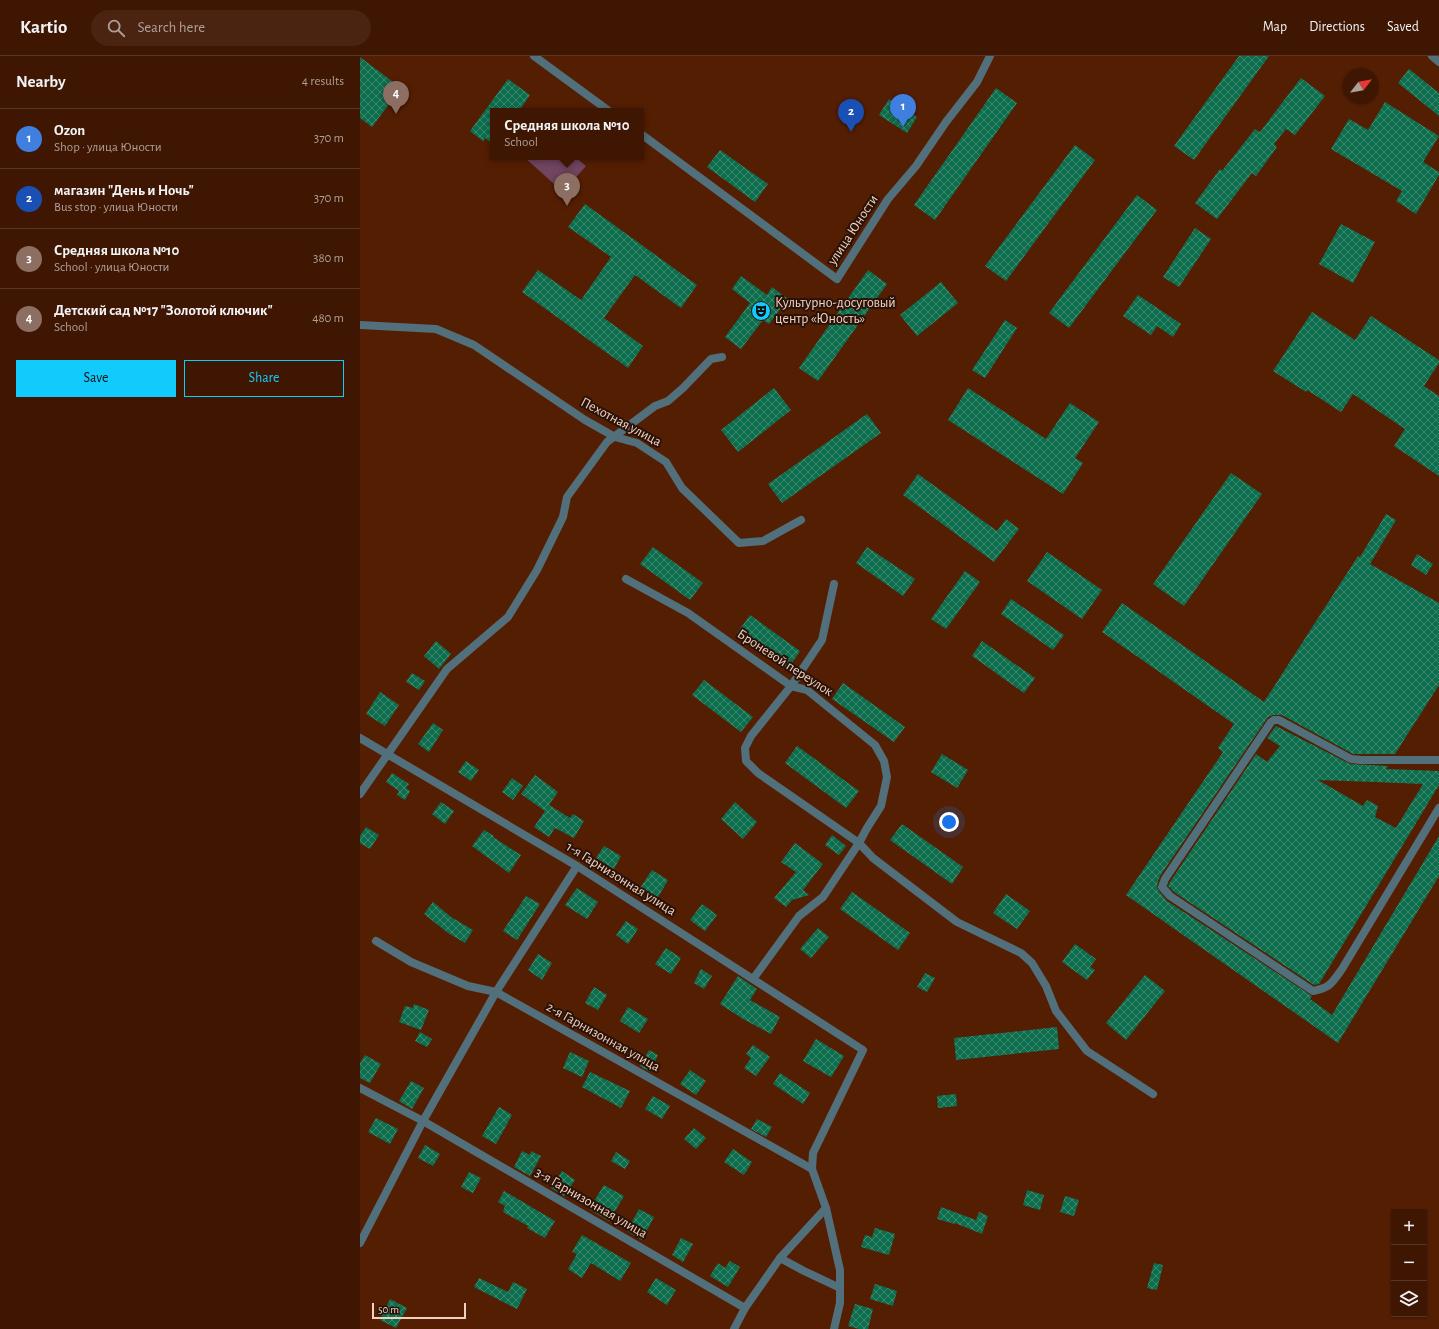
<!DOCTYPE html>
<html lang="en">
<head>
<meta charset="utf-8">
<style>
  :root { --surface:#3f1602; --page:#4a2311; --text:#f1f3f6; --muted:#ad9f99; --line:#583524; --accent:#12cafb }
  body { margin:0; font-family:"Alegreya Sans",sans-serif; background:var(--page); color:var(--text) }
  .controls { position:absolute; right:12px; bottom:12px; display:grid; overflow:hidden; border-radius:0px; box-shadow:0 1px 3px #0004 }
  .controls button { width:36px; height:36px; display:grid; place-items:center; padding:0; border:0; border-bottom:1px solid var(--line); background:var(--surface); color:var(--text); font:20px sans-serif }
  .compass { position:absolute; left:983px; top:12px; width:36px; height:36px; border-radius:50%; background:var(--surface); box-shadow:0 1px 3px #0004; rotate:59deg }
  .scale { position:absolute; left:12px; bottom:10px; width:94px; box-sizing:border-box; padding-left:4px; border:2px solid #f2d0c1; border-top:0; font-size:11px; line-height:14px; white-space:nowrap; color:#f2d0c1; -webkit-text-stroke:3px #291207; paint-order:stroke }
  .you { position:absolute; left:589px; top:766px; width:14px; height:14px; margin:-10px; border:3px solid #fff; border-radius:50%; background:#1a73e8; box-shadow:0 0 0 6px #1a73e833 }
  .badge { display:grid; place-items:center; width:26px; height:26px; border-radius:50%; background:var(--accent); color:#fff; font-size:13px; font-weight:700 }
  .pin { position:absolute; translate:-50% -33px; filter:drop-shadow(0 1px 2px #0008) }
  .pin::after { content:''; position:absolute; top:21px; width:14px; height:12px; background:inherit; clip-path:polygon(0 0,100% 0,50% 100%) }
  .popup { position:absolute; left:130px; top:52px; width:154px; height:52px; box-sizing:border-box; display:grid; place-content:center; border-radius:0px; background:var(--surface); filter:drop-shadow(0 1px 3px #0005); font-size:13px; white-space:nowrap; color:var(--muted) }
  .popup b { font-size:15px; color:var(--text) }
  .popup::after { content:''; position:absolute; left:50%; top:100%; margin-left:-8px; border:8px solid transparent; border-top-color:var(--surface) }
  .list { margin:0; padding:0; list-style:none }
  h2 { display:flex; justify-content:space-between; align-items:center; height:52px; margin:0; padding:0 16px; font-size:17px }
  h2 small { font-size:13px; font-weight:400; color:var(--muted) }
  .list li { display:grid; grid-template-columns:26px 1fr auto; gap:12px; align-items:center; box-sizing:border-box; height:60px; padding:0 16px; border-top:1px solid var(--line) }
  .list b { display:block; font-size:15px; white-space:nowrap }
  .list p { margin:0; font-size:13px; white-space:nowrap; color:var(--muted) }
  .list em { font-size:13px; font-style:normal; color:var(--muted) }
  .actions { display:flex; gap:8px; padding:12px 16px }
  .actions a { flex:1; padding:9px 0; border:1px solid var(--accent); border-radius:0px; text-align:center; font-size:14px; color:var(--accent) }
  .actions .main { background:var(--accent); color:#111 }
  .icon { flex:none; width:22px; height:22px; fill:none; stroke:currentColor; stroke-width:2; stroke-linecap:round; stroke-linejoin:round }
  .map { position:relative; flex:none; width:1079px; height:1273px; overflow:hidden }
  header { display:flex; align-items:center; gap:24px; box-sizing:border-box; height:56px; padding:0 20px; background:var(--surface); border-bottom:1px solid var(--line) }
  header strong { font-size:19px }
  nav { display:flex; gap:22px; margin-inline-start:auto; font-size:14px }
  .search { width:280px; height:36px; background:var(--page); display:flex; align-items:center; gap:10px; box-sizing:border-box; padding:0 14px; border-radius:22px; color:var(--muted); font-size:15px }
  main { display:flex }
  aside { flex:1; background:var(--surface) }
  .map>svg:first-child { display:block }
  .green { fill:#71445f }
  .building { fill:url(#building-cross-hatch); fill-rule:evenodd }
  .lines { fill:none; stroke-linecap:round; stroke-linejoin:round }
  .minor { stroke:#52707b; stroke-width:8 }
  .labels { text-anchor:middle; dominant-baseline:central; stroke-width:4; stroke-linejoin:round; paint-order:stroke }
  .street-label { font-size:14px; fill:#f2d0c1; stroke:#291207 }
  .poi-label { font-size:14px; fill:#f2d0c1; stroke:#291207; text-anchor:start }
</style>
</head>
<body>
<header>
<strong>Kartio</strong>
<div class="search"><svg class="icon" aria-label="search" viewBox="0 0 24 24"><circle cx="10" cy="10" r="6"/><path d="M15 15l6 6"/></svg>Search here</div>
<nav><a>Map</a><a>Directions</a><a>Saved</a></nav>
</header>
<main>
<aside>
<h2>Nearby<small>4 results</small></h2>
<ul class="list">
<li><span class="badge" style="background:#3f7fe0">1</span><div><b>Ozon</b><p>Shop · улица Юности</p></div><em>370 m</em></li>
<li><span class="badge" style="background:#1a4fb4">2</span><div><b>магазин &quot;День и Ночь&quot;</b><p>Bus stop · улица Юности</p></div><em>370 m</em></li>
<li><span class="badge" style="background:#8d6e63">3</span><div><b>Средняя школа №10</b><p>School · улица Юности</p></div><em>380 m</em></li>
<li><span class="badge" style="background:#8d6e63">4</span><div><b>Детский сад №17 &quot;Золотой ключик&quot;</b><p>School</p></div><em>480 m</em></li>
</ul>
<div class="actions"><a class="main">Save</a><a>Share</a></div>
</aside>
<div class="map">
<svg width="1079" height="1273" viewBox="0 0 1079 1273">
  <defs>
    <pattern id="building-cross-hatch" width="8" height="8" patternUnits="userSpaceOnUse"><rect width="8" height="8" fill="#0d6e4e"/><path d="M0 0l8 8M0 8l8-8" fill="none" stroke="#3d886e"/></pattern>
  </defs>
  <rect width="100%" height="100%" fill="#541e03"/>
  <!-- green -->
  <path class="green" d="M164,101H215L226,110L203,136Z"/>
  <!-- building -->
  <g class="building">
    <path d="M879,0H909L834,104L814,90Z"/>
    <path d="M0,1L41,32L12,71L0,62Z"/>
    <path d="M1049,13L1079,37V60L1038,27Z"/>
    <path d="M941,22L965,40L935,79L926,73L914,88L917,91L896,120L892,117L857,163L835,147L860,113L862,115L895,73L900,76Z"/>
    <path d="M148,23L170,39L159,55H133V88L125,82L123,85L110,75Z"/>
    <path d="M636,32L657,47L575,164L554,149Z"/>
    <path d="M529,43L557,61L547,77L519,59Z"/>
    <path d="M1025,46L1079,80L1063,106L1079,116V119L1056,158L1036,145L1042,135L971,93L989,63L1008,74Z"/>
    <path d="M715,89L735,104L646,225L625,210Z"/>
    <path d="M360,94L408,128L395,146L347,111Z"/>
    <path d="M777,139L797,154L709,272L689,257Z"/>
    <path d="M225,148L337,229L321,252L275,219L244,262L283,290L268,312L162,236L178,214L221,244L251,201L208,171Z"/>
    <path d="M981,168L1015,186L993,227L959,208Z"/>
    <path d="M835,172L851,183L819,231L803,221Z"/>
    <path d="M508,214L527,228L458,325L439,312Z"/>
    <path d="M381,220L407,239L412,231L428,243L409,268L403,264L381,293L365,281L390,247L372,233Z"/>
    <path d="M581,226L598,247L557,280L540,259Z"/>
    <path d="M778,239L821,268L813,281L797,270L791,279L763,260Z"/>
    <path d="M952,256L995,284L1011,260L1079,304V307L1064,330L1079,340V420L1034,390L1045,373L993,338L981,356L947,334L946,336L913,315Z"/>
    <path d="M645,264L657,272L625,322L612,314Z"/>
    <path d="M414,332L431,354L378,396L361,374Z"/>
    <path d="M608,332L686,383L710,347L739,366L715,402L723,407L703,438L588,364Z"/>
    <path d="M507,358L521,377L422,447L408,428Z"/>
    <path d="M871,417L902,438L824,550L793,528Z"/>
    <path d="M558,418L637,475L646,463L659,473L634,506L543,439Z"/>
    <path d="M1026,458L1036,464L1010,508L1079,547V629L1035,698H993L922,659H914L908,661L800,820L797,829L798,834L807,845L952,940L950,943L972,959L1079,780V820L978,987L766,839L863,696L858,692L874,668L742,576L762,547L904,646L998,500L1000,501Z"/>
    <path d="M293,491L343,527L330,544L280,508Z"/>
    <path d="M507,491L555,523L543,540L496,507Z"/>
    <path d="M687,496L742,534L722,563L667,525Z"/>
    <path d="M1057,498L1073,508L1066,519L1051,509Z"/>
    <path d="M605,515L620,526L586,573L571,563Z"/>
    <path d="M651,543L704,579L693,594L641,558Z"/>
    <path d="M390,559L440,595L428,613L377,577Z"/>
    <path d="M76,585L91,598L79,613L64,600Z"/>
    <path d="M622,585L675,622L664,637L612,600Z"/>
    <path d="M52,617L65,625L59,634L46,626Z"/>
    <path d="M344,624L393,661L381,676L332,639Z"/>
    <path d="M483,627L545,671L534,686L472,643Z"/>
    <path d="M20,636L39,649L25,670L6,658Z"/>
    <path d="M73,667L83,674L69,696L58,688Z"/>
    <path d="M916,670L990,708L1028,710L1026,713L1079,715V729L959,928L954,929L814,836L808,830L810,826L896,698L907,706L920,690L907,682ZM958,724L1015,726L1063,728L1036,772L1015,761L1018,750L1007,744L1003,750Z"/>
    <path d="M437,690L499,735L486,752L425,707Z"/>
    <path d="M582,698L608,714L597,732L571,716Z"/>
    <path d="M106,705L119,714L111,725L98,716Z"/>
    <path d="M32,717L49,728L46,732L50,735L45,744L37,739L39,735L26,726Z"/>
    <path d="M175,719L198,736L189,749L210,762L213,758L224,765L214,782L195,772L189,781L174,771L185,755L161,738Z"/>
    <path d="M152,722L163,730L153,744L142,736Z"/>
    <path d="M81,746L94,755L85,768L72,758Z"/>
    <path d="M375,746L397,766L383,783L361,763Z"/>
    <path d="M542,768L603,811L592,828L530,784Z"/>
    <path d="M6,771L19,779L10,793L0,787V780Z"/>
    <path d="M124,774L134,780L133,781L161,799L149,817L112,790Z"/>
    <path d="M472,779L486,790L479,799L465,789Z"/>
    <path d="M435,787L463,808L443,834L449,839L432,844L426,851L414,842L436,816L421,806Z"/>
    <path d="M244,790L261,800L254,813L236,802Z"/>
    <path d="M292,814L308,824L297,843L280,832Z"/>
    <path d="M217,832L238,846L227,863L205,849Z"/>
    <path d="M492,836L550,877L538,894L480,853Z"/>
    <path d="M646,838L670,855L657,873L633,857Z"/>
    <path d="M166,840L180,848L157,884L143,875Z"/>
    <path d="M73,846L91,861L113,874L105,887L88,877L64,858Z"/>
    <path d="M342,848L357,859L345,875L330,864Z"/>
    <path d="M266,865L278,873L268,888L256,879Z"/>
    <path d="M458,872L469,881L451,902L440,893Z"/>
    <path d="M715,888L736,903L730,911L735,914L727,924L702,906Z"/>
    <path d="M306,892L321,902L311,918L295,908Z"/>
    <path d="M178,898L192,907L182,924L168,914Z"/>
    <path d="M341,913L352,920L344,933L334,927Z"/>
    <path d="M565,917L575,922L567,936L557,931Z"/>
    <path d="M785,919L805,935L766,984L746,967Z"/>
    <path d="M378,920L397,933L390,944L420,961L411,978L383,963L360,948Z"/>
    <path d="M234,931L247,939L238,954L225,947Z"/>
    <path d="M54,948L69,954L61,974L39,966L45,950L53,952Z"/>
    <path d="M268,951L288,963L279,977L260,965Z"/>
    <path d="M697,971L699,993L596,1004L594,982Z"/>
    <path d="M60,976L72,983L67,991L55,985Z"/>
    <path d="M456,983L484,1000L471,1021L443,1005Z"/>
    <path d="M393,989L410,1001L396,1020L384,1012L391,1002L386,998Z"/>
    <path d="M289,994L298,999L290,1016L280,1010Z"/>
    <path d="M210,996L229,1005L222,1021L203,1012Z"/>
    <path d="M5,999L21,1008L10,1027L0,1022V1007Z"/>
    <path d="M330,1014L346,1025L336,1039L320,1028Z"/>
    <path d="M230,1016L270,1035L261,1052L222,1031Z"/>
    <path d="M420,1017L450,1037L443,1048L413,1028Z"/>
    <path d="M51,1025L64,1032L52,1053L39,1045Z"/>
    <path d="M596,1038L597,1050L578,1052L577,1040Z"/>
    <path d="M293,1040L310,1050L302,1063L285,1053Z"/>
    <path d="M139,1051L152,1059L136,1088L122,1080Z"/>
    <path d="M16,1062L38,1073L30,1088L8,1076Z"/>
    <path d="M397,1063L412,1071L406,1081L391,1073Z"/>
    <path d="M334,1072L346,1082L336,1093L324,1083Z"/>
    <path d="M65,1089L80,1098L73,1110L58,1102Z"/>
    <path d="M373,1093L392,1106L384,1119L364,1106Z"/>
    <path d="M162,1095L170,1099L171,1095L181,1100L170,1120L154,1111Z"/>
    <path d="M256,1096L270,1105L265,1113L251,1105Z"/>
    <path d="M202,1115L215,1124L204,1140L191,1132Z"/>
    <path d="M109,1116L121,1122L113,1137L101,1131Z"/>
    <path d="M244,1129L264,1140L249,1165L229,1153Z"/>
    <path d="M667,1134L684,1139L680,1154L663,1149Z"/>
    <path d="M144,1135L195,1165L185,1182L167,1172L168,1170L143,1156L145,1150L138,1146Z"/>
    <path d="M705,1140L719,1144L714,1160L700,1156Z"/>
    <path d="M581,1151L616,1164L619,1156L628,1160L622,1178L595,1167V1168L577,1163Z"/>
    <path d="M279,1153L294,1161L282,1184L267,1175Z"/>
    <path d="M515,1172L535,1178L529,1199L501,1191L505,1179L512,1181Z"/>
    <path d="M222,1179L271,1207L260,1225L231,1207L222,1222L208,1213L217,1198L212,1196Z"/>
    <path d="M321,1182L333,1188L323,1206L312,1199Z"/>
    <path d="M370,1205L380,1211L368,1231L350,1220L358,1207L365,1212Z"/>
    <path d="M794,1207L803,1209L797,1234L787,1232Z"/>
    <path d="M119,1222L148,1236L153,1226L167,1233L157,1253L114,1231Z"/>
    <path d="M296,1222L316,1234L307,1249L287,1236Z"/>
    <path d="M515,1228L537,1235L533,1250L510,1243Z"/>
    <path d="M30,1243L47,1252L36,1272L20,1264Z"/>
    <path d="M495,1248L513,1253L508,1273H499L488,1270Z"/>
  </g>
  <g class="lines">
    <!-- minor -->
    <g class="minor">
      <path d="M174,0L249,55"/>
      <path d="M1072,0L1079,6"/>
      <path d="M281,78L477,223L528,143L556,110L586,66L617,26L630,0"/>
      <path d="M0,269L76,273L114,289L225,364L255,381L277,387L306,406L322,432L379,487L403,485L441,464"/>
      <path d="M266,523L328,557L431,630L447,634L515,689L524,705L527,721L521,750L507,772L499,787L463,841L439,860L393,923"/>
      <path d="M474,528L462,584L431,630L391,680L385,692L386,705L398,717L499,787L513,802L597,866L661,897L672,907L686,930L696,955L727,995L793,1038"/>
      <path d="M0,682L217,810L503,994L453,1097L452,1113L466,1152L480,1214V1247L474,1273"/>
      <path d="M1079,704H1001L991,703L919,664H914L911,666L805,823L802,831L810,840L953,935C970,932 972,927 982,913L1079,752"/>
      <path d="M0,738L87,613L148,561L177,514L203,461L207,441L247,386L295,350L308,345L323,332L351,303L362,301"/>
      <path d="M16,885L51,906L108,930L136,936L452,1113"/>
      <path d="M0,1032L63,1065L385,1252"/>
      <path d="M0,1187L63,1065L136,936L217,810"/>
      <path d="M420,1202L444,1215L480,1232"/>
      <path d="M374,1273L385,1252L420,1202L466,1152"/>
    </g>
  </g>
  <!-- icons -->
  <defs>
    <g id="theatre-disc" transform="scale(1)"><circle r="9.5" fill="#12cafb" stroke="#291207"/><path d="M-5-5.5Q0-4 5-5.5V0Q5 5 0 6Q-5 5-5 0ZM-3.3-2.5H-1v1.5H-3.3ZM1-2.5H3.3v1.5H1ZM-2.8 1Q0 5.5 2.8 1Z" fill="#111"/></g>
  </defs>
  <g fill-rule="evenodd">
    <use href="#theatre-disc" x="401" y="255"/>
  </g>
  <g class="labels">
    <!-- street labels -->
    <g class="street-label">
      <text transform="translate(493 174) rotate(-57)">улица Юности</text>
      <text transform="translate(261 366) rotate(28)">Пехотная улица</text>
      <text transform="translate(425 607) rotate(33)">Броневой переулок</text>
      <text transform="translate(261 823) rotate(32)">1-я Гарнизонная улица</text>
      <text transform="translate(243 981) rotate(29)">2-я Гарнизонная улица</text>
      <text transform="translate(231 1147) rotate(30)">3-я Гарнизонная улица</text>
    </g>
    <!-- poi labels -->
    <g class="poi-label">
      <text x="415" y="247">Культурно-досуговый<tspan x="415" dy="16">центр «Юность»</tspan></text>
    </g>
  </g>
</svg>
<div class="controls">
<button>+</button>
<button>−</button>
<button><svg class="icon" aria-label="layers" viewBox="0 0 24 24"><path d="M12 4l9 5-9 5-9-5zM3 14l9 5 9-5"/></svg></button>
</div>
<svg class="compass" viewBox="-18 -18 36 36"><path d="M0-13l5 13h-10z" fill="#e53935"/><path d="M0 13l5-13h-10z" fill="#ad9f99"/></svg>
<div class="scale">50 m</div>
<div class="you"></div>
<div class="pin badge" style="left:543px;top:71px;background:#3f7fe0">1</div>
<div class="pin badge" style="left:491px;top:76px;background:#1a4fb4">2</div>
<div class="pin badge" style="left:207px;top:150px;background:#8d6e63">3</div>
<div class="popup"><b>Средняя школа №10</b>School</div>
<div class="pin badge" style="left:36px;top:58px;background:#8d6e63">4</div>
</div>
</main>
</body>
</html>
